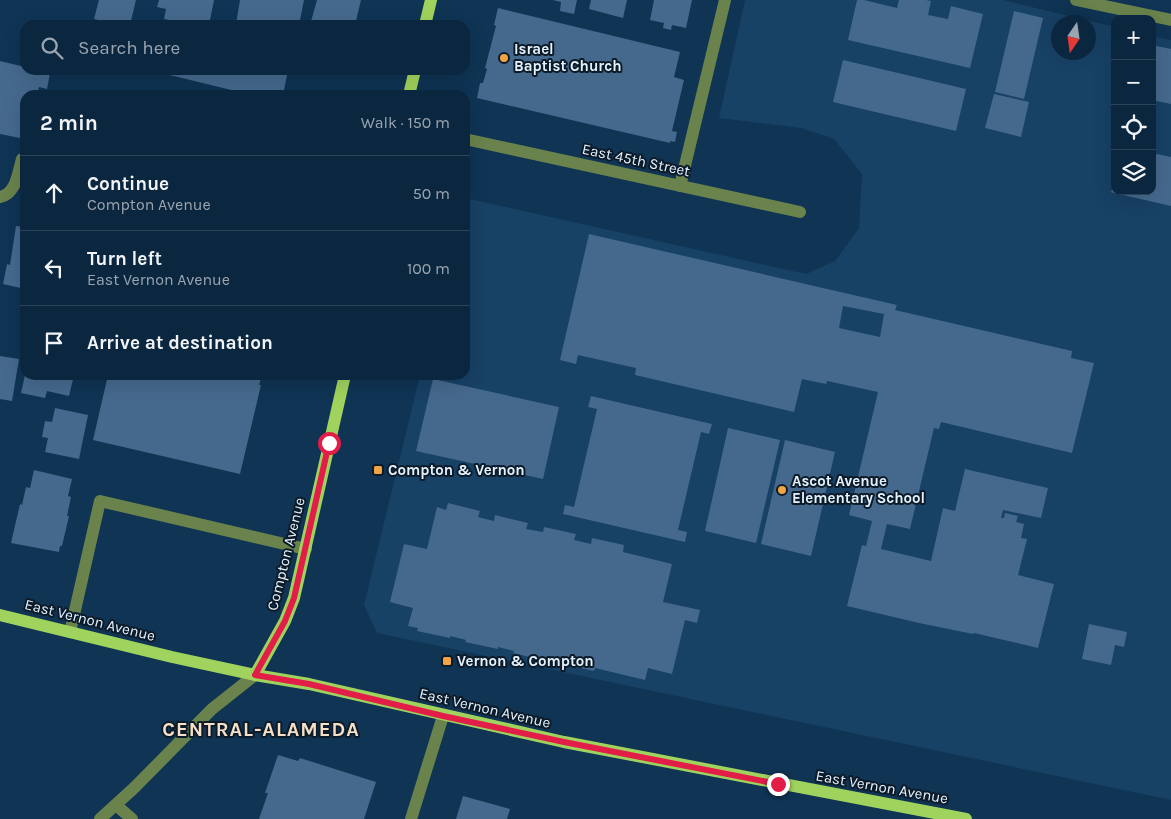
<!DOCTYPE html>
<html lang="en">
<head>
<meta charset="utf-8">
<style>
  :root { --surface:#0b273f; --page:#142f46; --text:#f1f3f6; --muted:#9aa5b0; --line:#2b4459 }
  body { margin:0; font-family:Karla,sans-serif; background:var(--page); color:var(--text) }
  .controls { position:absolute; right:15px; top:15px; display:grid; overflow:hidden; border-radius:10px; box-shadow:0 5px 20px #0002 }
  .controls button { width:45px; height:45px; display:grid; place-items:center; padding:0; border:0; border-bottom:1px solid var(--line); background:var(--surface); color:var(--text); font:25px sans-serif }
  .compass { position:absolute; left:1051px; top:15px; width:45px; height:45px; border-radius:50%; background:var(--surface); box-shadow:0 5px 20px #0002; rotate:193deg }
  .stop { position:absolute; width:15px; height:15px; margin:-11px; border:4px solid #e11d48; border-radius:50%; background:#fff }
  .stop.end { background:#e11d48; border-color:#fff; box-shadow:0 1px 5px #0008 }
  .list { margin:0; padding:0; list-style:none }
  h2 { display:flex; justify-content:space-between; align-items:center; height:65px; margin:0; padding:0 20px; font-size:21px }
  h2 small { font-size:16px; font-weight:400; color:var(--muted) }
  .list li { display:grid; grid-template-columns:32px 1fr auto; gap:15px; align-items:center; box-sizing:border-box; height:75px; padding:0 20px; border-top:1px solid var(--line) }
  .list b { display:block; font-size:19px; white-space:nowrap }
  .list p { margin:0; font-size:16px; white-space:nowrap; color:var(--muted) }
  .list em { font-size:16px; font-style:normal; color:var(--muted) }
  .icon { flex:none; width:28px; height:28px; fill:none; stroke:currentColor; stroke-width:2; stroke-linecap:round; stroke-linejoin:round }
  .map { position:relative; flex:none; width:1171px; height:819px; overflow:hidden }
  .search { position:absolute; background:var(--surface); box-shadow:0 5px 20px #0002; left:20px; top:20px; width:450px; height:55px; display:flex; align-items:center; gap:12px; box-sizing:border-box; padding:0 18px; border-radius:15px; color:var(--muted); font-size:19px }
  .panel { position:absolute; background:var(--surface); box-shadow:0 5px 20px #0002; left:20px; top:90px; width:450px; height:290px; border-radius:15px }
  .map>svg:first-child { display:block }
  .built { fill:#174165; fill-rule:evenodd }
  .building { fill:#45698d; fill-rule:evenodd }
  .lines { fill:none; stroke-linecap:round; stroke-linejoin:round }
  .minor { stroke:#6a834c; stroke-width:12 }
  .major { stroke:#a0d35d; stroke-width:12 }
  .route { stroke:#e11d48; stroke-width:6 }
  .poi-dot { fill:#f2a542; stroke:#0c1b29; stroke-width:2 }
  .labels { text-anchor:middle; dominant-baseline:central; stroke-width:4; stroke-linejoin:round; paint-order:stroke }
  .poi-label { font-size:15px; font-weight:bold; fill:#e5f2fe; stroke:#0c1b29; text-anchor:start }
  .street-label { font-size:15px; fill:#e5f2fe; stroke:#0c1b29 }
  .district-label { font-size:20px; font-weight:bold; letter-spacing:1px; fill:#f6e0c8; stroke:#0c1b29 }
</style>
</head>
<body>
<div class="map">
<svg width="1171" height="819" viewBox="0 0 1171 819">
  <rect width="100%" height="100%" fill="#0f3454"/>
  <!-- built -->
  <path class="built" d="M745,0H1003L1115,27V191H1152V36L1171,40V800L377,633L364,605L420,375H465V198L806,274L835,261L859,228L862,174L834,139L801,128L719,118ZM1058,22H1088V52H1058Z"/>
  <!-- building -->
  <g class="building">
    <path d="M99,0H136L130,25H119L94,19Z"/>
    <path d="M159,0H214L209,25H191L164,19L166,9L157,7Z"/>
    <path d="M240,0H304L299,25H243L236,24Z"/>
    <path d="M317,0H361L355,25H310Z"/>
    <path d="M553,0H577L574,14L560,11L561,2Z"/>
    <path d="M591,0H627L623,18L589,9Z"/>
    <path d="M654,0H692L686,28L672,25L671,30L663,28L664,23L650,20Z"/>
    <path d="M857,0H864L897,8L899,0H926L931,1L928,15L948,19L951,6L983,14L970,68L848,40Z"/>
    <path d="M498,8L680,52L674,77L684,80L672,131L677,132L675,142L670,141V143L477,98L480,83H483L487,69L485,68L496,26L494,25Z"/>
    <path d="M1014,11L1043,18L1024,99L995,92Z"/>
    <path d="M1152,45L1171,49V104L1152,100Z"/>
    <path d="M843,60L966,89L956,131L833,102Z"/>
    <path d="M0,61L25,67V70H38L50,73L47,89L39,87L37,95H25V139L0,134Z"/>
    <path d="M149,70H288L283,95H252Z"/>
    <path d="M994,94L1029,102L1021,137L985,128Z"/>
    <path d="M1152,153L1171,157V206L1110,192L1112,191L1114,184L1115,191H1152Z"/>
    <path d="M16,226L25,227V289L3,284L7,264L10,265Z"/>
    <path d="M589,234L897,305L895,310L1072,351L1071,358L1094,363L1072,453L941,422L939,429L934,428L910,529L887,524L881,549L931,561L943,508L955,511L965,469L1048,488L1041,518L1003,510L1001,518H1004L1005,513L1018,516L1016,522L1024,524L1021,538L1027,539L1018,575L1054,584L1038,648L974,633L973,634L919,623L847,606L862,545L866,546L872,521L849,515L878,392L827,381L826,384L802,379L794,412L635,375L636,368L578,355L576,364L560,360ZM843,306L884,314L880,337L839,328Z"/>
    <path d="M0,356L19,359L12,401L0,399Z"/>
    <path d="M25,375H74L69,396L47,391L45,398L21,393Z"/>
    <path d="M108,375H262L259,385H261L240,474L93,440Z"/>
    <path d="M433,379L559,407L543,479L416,451Z"/>
    <path d="M591,396L712,424L709,434L701,432L678,530L687,532L685,542L563,514L565,505L574,507L597,409L588,407Z"/>
    <path d="M55,408L88,415L79,459L45,452L48,438L42,437L45,421L52,422Z"/>
    <path d="M728,428L780,440L756,543L705,531Z"/>
    <path d="M785,440L835,452L811,556L761,544Z"/>
    <path d="M34,470L72,479L68,496L71,497L67,516H69L62,546H60L59,552L11,543L20,504L22,505L26,487L30,488Z"/>
    <path d="M448,503L480,511L478,517L494,521L495,515L528,523L526,529L543,532L544,527L576,534L574,540L591,544L592,538L624,545L623,552L672,564L663,602L700,610L697,623L685,620L672,674L648,668L645,680L595,668L594,671L563,664V662L547,659L546,661L513,653L514,651L498,647V649L465,642L466,640L450,636V638L417,631L418,628L408,626L413,608L390,602L404,544L427,549L437,507L446,510Z"/>
    <path d="M1089,624L1127,632L1124,647L1115,645L1111,665L1082,659Z"/>
    <path d="M278,755L298,761L300,758L376,782L364,819H259L268,793H265Z"/>
    <path d="M463,796L510,809L507,819H456Z"/>
  </g>
  <g class="lines">
    <!-- minor -->
    <g class="minor">
      <path d="M1076,0L1171,20"/>
      <path d="M465,139L800,212"/>
      <path d="M680,186L725,0"/>
      <path d="M0,197C16,194 18,173 22,159"/>
      <path d="M70,632L100,501L306,549"/>
      <path d="M116,805L132,819"/>
      <path d="M100,819L134,788L212,709L255,675"/>
      <path d="M411,819L443,716"/>
    </g>
    <!-- major -->
    <g class="major">
      <path d="M425,25L431,0"/>
      <path d="M409,95L415,70"/>
      <path d="M0,615L172,657L255,675L309,684L564,742L966,819"/>
      <path d="M255,675L285,621L294,598L345,375"/>
    </g>
  </g>
  <g class="lines">
    <!-- route -->
    <path class="route" d="M329,443L294,598L285,621L255,675L309,684L443,716L564,742L778,784"/>
  </g>
  <!-- markers -->
  <g class="poi-dot">
    <circle cx="504" cy="58" r="5"/>
    <rect x="373" y="465" width="10" height="10" rx="2.5"/>
    <circle cx="782" cy="490" r="5"/>
    <rect x="442" y="656" width="10" height="10" rx="2.5"/>
  </g>
  <g class="labels">
    <!-- poi labels -->
    <g class="poi-label">
      <text x="514" y="49">Israel<tspan x="514" dy="17">Baptist Church</tspan></text>
      <text x="388" y="470">Compton &amp; Vernon</text>
      <text x="792" y="481">Ascot Avenue<tspan x="792" dy="17">Elementary School</tspan></text>
      <text x="457" y="661">Vernon &amp; Compton</text>
    </g>
    <!-- street labels -->
    <g class="street-label">
      <text transform="translate(636 160) rotate(12)">East 45th Street</text>
      <text transform="translate(286 554) rotate(-76)">Compton Avenue</text>
      <text transform="translate(90 620) rotate(14)">East Vernon Avenue</text>
      <text transform="translate(485 708) rotate(13)">East Vernon Avenue</text>
      <text transform="translate(882 787) rotate(10)">East Vernon Avenue</text>
    </g>
    <!-- district labels -->
    <g class="district-label">
      <text x="261" y="729">CENTRAL-ALAMEDA</text>
    </g>
  </g>
</svg>
<div class="controls">
<button>+</button>
<button>−</button>
<button><svg class="icon" aria-label="locate" viewBox="0 0 24 24"><circle cx="12" cy="12" r="6"/><path d="M12 2v4M12 18v4M2 12h4M18 12h4"/></svg></button>
<button><svg class="icon" aria-label="layers" viewBox="0 0 24 24"><path d="M12 4l9 5-9 5-9-5zM3 14l9 5 9-5"/></svg></button>
</div>
<svg class="compass" viewBox="-18 -18 36 36"><path d="M0-13l5 13h-10z" fill="#e53935"/><path d="M0 13l5-13h-10z" fill="#9aa5b0"/></svg>
<div class="stop" style="left:329px;top:443px"></div>
<div class="stop end" style="left:778px;top:784px"></div>
<div class="search"><svg class="icon" aria-label="search" viewBox="0 0 24 24"><circle cx="10" cy="10" r="6"/><path d="M15 15l6 6"/></svg>Search here</div>
<section class="panel">
<h2>2 min<small>Walk · 150 m</small></h2>
<ul class="list">
<li><svg class="icon" aria-label="ahead" viewBox="0 0 24 24"><path d="M12 20V5M6 11l6-6 6 6"/></svg><div><b>Continue</b><p>Compton Avenue</p></div><em>50 m</em></li>
<li><svg class="icon" aria-label="left" viewBox="0 0 24 24"><path d="M17 20v-9H6M10 6l-5 5 5 5"/></svg><div><b>Turn left</b><p>East Vernon Avenue</p></div><em>100 m</em></li>
<li><svg class="icon" aria-label="arrive" viewBox="0 0 24 24"><path d="M6 21V4h12l-3 4 3 4H6"/></svg><div><b>Arrive at destination</b></div></li>
</ul>
</section>
</div>
</body>
</html>
